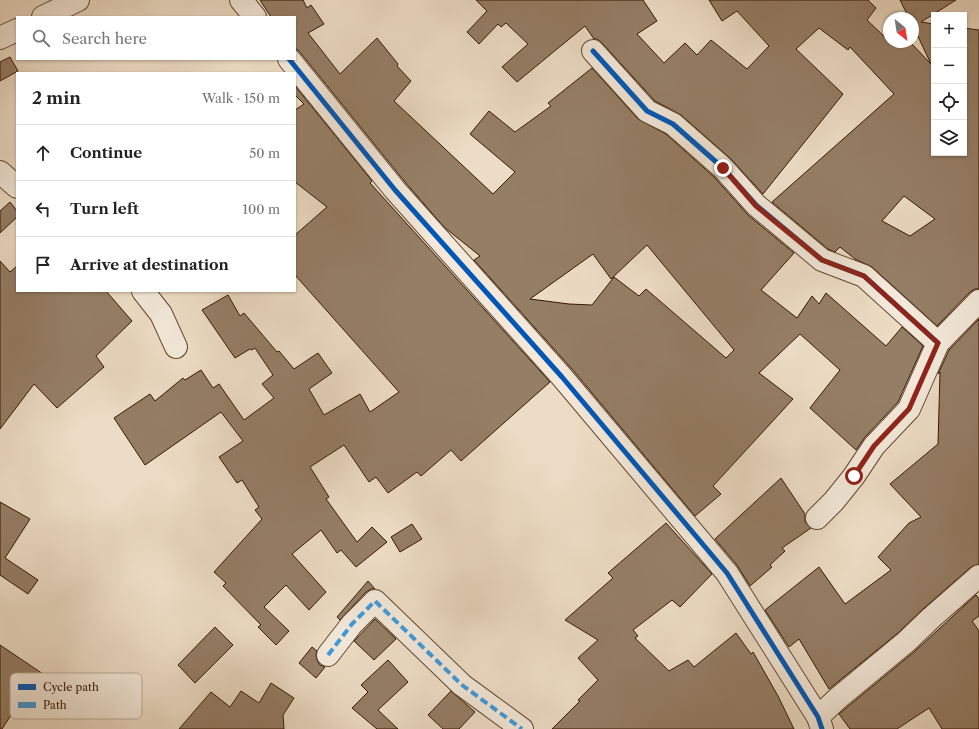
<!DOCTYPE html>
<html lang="en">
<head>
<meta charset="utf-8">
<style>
  :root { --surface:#fff; --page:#f2f2f2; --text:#222; --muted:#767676; --line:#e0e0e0 }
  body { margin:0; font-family:"Libre Caslon Text",serif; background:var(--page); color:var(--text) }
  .controls { position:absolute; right:12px; top:12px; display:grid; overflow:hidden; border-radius:0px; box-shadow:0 1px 3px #0004 }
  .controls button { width:36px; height:36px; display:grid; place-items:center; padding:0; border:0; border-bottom:1px solid var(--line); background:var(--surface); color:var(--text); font:20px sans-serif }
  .compass { position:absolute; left:883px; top:12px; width:36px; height:36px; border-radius:50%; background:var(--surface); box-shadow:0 1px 3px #0004; rotate:150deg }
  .stop { position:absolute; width:12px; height:12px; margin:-9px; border:3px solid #8f2418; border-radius:50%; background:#fff }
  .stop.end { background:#8f2418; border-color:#fff; box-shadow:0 1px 4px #0008 }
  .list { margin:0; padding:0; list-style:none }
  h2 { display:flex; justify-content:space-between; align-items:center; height:52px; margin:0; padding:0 16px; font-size:17px }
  h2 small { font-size:13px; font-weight:400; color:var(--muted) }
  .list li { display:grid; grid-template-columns:26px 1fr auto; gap:12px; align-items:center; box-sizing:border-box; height:56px; padding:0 16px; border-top:1px solid var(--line) }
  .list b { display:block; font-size:15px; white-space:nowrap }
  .list em { font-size:13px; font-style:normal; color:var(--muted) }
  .icon { flex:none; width:22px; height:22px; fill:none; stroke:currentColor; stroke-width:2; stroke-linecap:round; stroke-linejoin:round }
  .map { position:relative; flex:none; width:979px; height:729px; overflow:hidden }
  .search { position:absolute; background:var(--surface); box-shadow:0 1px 3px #0004; left:16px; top:16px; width:280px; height:44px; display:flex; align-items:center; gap:10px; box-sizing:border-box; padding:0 14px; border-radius:0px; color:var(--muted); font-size:15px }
  .panel { position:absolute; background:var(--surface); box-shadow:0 1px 3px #0004; left:16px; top:72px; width:280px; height:220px; border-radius:0px }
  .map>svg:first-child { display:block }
  .building { fill:#957e66; stroke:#351800; fill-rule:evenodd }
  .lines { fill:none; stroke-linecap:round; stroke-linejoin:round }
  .minor-casing { stroke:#634931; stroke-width:24 }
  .minor { stroke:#f3e8d9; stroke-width:22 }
  .quiet { stroke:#3e9adc; stroke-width:4; stroke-dasharray:8 4; stroke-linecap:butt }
  .cycleway-casing { stroke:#f3e8d9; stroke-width:8 }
  .cycleway { stroke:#0057b8; stroke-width:5 }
  .route { stroke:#8f2418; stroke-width:5 }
  .key { fill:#f3e8d9; stroke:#baaa98; stroke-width:1 }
  .key-label { font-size:11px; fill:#351800 }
</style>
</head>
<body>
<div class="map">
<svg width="979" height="729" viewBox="0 0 979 729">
  <rect width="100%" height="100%" fill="#eddcc5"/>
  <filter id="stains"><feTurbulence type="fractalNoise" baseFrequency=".005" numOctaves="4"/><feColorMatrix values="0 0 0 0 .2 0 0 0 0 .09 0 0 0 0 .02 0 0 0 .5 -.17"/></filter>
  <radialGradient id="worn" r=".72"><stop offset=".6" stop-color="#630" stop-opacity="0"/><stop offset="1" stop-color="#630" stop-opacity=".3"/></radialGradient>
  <!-- building -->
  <g class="building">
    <path d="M260,0H303L307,8L311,5L324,24L308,33L340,74L377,38L398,64L397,66L411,81L394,101L493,194L515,172L470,134L489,111L515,132L551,106L548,103L592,68L638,119L666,134L714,177L748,215L794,253L761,290L797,318L812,296L819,304L826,293L886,346L902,327L923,346L898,402L865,437L856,450L810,408L840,370L800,334L759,373L793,399L713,486L721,494L695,516L572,369L474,260L480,256L444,227L405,182L299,51L295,48V17H271ZM647,245L734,350L726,358L646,289L639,296L614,277L592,305L569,304L530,299L593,254L611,279Z"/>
    <path d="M476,0H643L657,21L637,34L664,63L685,43L697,55L711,40L747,69L769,46L737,11L722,21L709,0H868L876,8L867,20L888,40L889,39V42H910L931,64L913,26V18H909L900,0H956L921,22L934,24V153H964V28L979,30V289H975L970,292L937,326L872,267L855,259L840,247L835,252L828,249L772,202L894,94L850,47L848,50L819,28L796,49L843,94L763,194L731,159L681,115L655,101L602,43L597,39H594L585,26L517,82L502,67L528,44L506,23L501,27L498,24L479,44L467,32L487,11ZM904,196L935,219L910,236L882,221Z"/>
    <path d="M10,57L18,71L0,81V62Z"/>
    <path d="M295,86L372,181L370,183L550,382L461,461L451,450L421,476L417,472L388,493L376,477L369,482L344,445L310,467L329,497L326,499L357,542L372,527L387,542L356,567L341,550L337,553L321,530L292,554L326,592L309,610L286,585L264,607L289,631L276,645L258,627L261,625L223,586L226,583L214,572L262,519L255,510L259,507L242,480L237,483L219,457L243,441L221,412L145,465L114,418L150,394L155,401L183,378L185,380L201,370L213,388L219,384L244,420L274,398L262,384L273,375L255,348L252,350L250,349L235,358L202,310L228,295L240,316L244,313L277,352L279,351L294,369L318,353L332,373L309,389L324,415L360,394L370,412L399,392L295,275V235L327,207L295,182V110L304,104L295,95Z"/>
    <path d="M10,202L17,211V217L0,233V211Z"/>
    <path d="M0,261L10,272L17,266V291H106L132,321L96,356L104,367L57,408L34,384L0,429Z"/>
    <path d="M979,319V564L971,567L923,609L898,633L829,689L799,639L789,647L765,610L819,567L845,604L891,570L878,557L909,523L921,517L890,484L938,444L940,372L938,374L949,350Z"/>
    <path d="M781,478L805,514V522L811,528L782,548L785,551L770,565L772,567L750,586L737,565L715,539Z"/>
    <path d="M0,502L30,519L5,558L38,580L28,594L0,575Z"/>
    <path d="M666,523L712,574L680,607L672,600L633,630L638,636L635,638L669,671L688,660L694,667L736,633L751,654L753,652L778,696L794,729H552L580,701L578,700L598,680L578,658L598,640L565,620L613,578L608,573Z"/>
    <path d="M412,524L422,539L400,552L391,537Z"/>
    <path d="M368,581L375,589H371L366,592L340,620L337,617Z"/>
    <path d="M976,595L979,599V616L972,621L979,631V729H942L929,708L897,729H850L839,714L914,652Z"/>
    <path d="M375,619L396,639L374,660L354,641Z"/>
    <path d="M215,627L233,645L195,683L178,665Z"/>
    <path d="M0,645L49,678L39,693L33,690L26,701L22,698L2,729H0Z"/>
    <path d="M312,647L317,651L316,654L317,660L320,665L325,667L316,678L299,663Z"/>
    <path d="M388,660L408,682L378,710L398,729H377L352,708L368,692L361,685Z"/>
    <path d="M271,683L294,698L283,715L284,729H179L211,692L230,707L241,691L259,703Z"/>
    <path d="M451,691L475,712L459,729H443L428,715Z"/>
  </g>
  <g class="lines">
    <!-- minor casing -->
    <g class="minor-casing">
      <g id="minor">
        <path d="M241,0L255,17"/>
        <path d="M43,17L78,0"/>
        <path d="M0,38L17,30"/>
        <path d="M593,51L647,111L673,124L723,168L756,205L822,260L864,276L938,343"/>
        <path d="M289,59L395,190L562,377L727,573L818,717L822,729"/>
        <path d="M0,172L17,187"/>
        <path d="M143,291L161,314L176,347"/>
        <path d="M817,518L834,501L854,476L874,446L909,409L938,343L979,301"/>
        <path d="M328,655L352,624L375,601L462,685L522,729"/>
        <path d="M818,717L837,699L906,642L931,618L979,576"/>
      </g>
    </g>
    <!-- minor -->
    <use href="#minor" class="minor"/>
    <!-- quiet -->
    <path class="quiet" d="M328,655L352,624L375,601L462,685L522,729"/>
    <!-- cycleway casing -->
    <g class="cycleway-casing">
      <g id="cycleway">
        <path d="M593,51L647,111L673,124L723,168L756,205L822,260L864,276L938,343"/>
        <path d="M289,59L395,190L562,377L727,573L818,717L822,729"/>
      </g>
    </g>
    <!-- cycleway -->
    <use href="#cycleway" class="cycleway"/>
  </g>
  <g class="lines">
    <!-- route -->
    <path class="route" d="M723,168L756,206L822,260L864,276L938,343L909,409L874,446L854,476"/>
  </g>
  <!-- legend -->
  <rect x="10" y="673" width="132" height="46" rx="6" class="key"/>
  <rect x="18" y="684" width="18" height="6" fill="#0057b8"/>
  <rect x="18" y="702" width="18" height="6" fill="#3e9adc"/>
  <g class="key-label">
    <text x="43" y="691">Cycle path</text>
    <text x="43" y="709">Path</text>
  </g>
  <rect width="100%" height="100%" filter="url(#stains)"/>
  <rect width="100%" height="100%" fill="url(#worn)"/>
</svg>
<div class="controls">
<button>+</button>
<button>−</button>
<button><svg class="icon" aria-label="locate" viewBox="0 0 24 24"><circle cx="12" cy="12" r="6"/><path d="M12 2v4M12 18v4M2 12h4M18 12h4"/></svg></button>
<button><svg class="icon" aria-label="layers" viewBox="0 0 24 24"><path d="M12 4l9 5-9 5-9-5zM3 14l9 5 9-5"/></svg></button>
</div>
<svg class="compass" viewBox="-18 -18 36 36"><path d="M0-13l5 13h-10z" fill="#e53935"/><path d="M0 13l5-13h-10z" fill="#767676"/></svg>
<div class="stop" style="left:854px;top:476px"></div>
<div class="stop end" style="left:723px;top:168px"></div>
<div class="search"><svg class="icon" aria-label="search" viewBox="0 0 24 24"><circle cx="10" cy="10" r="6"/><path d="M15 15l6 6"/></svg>Search here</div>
<section class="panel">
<h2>2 min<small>Walk · 150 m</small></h2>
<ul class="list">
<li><svg class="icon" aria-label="ahead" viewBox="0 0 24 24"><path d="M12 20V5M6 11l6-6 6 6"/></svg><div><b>Continue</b></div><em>50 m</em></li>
<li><svg class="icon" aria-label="left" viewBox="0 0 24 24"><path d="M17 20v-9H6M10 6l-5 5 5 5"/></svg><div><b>Turn left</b></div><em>100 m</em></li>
<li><svg class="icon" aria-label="arrive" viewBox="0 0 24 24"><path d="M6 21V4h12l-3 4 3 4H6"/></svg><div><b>Arrive at destination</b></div></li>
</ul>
</section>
</div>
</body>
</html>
